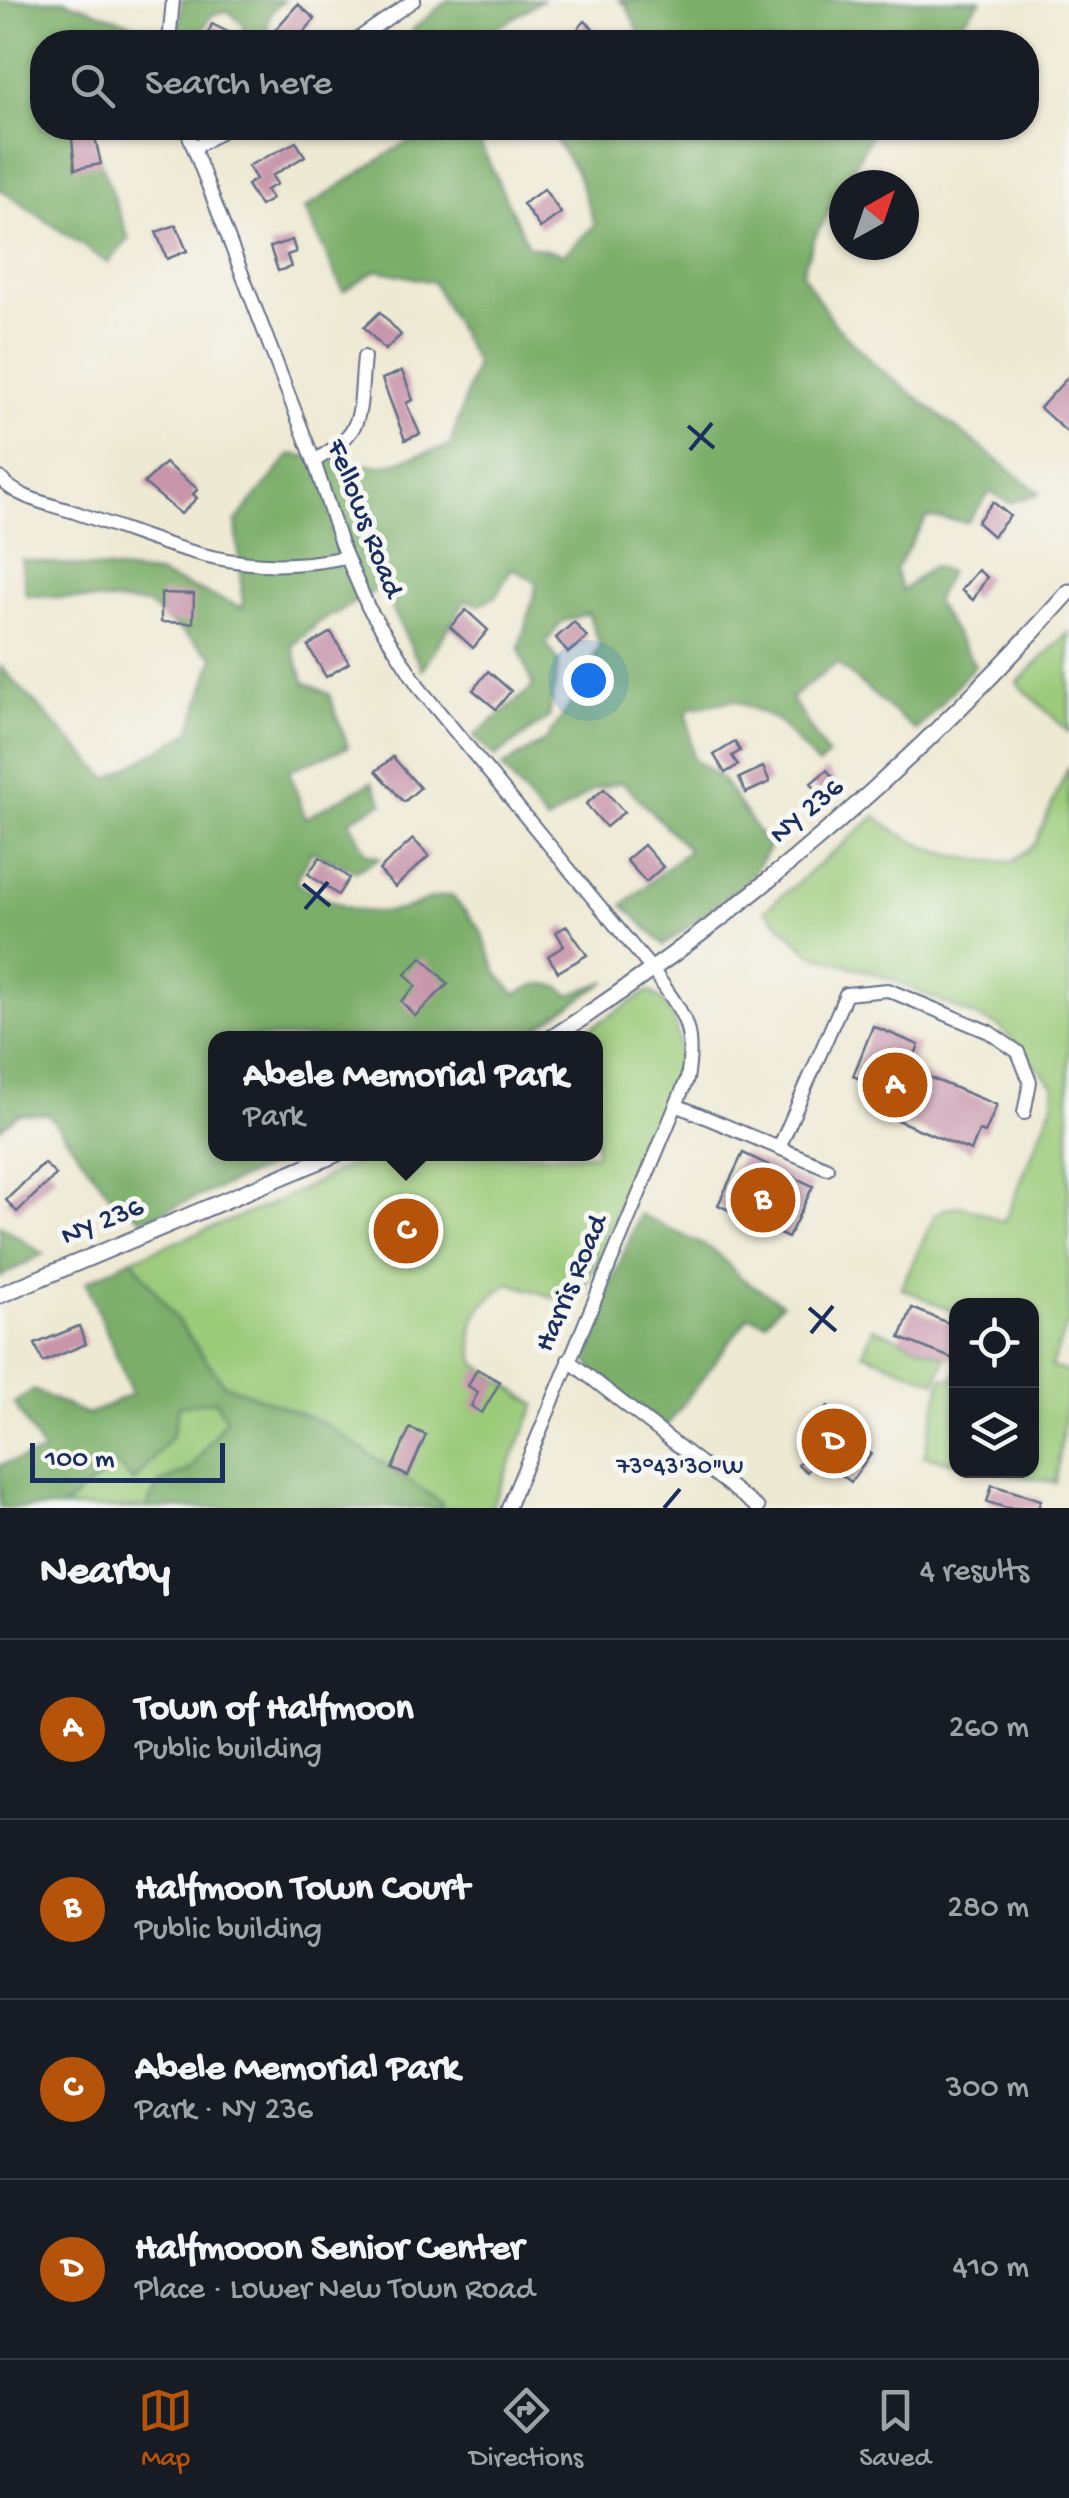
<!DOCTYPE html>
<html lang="en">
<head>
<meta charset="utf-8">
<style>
  :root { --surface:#171b24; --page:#242831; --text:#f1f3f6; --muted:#9ea1a6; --line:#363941; --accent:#b45309 }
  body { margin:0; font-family:"Gochi Hand",sans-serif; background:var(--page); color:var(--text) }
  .controls { position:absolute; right:30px; bottom:30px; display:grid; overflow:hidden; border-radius:20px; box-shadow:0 2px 8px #0004 }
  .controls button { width:90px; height:90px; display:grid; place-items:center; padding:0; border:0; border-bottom:2px solid var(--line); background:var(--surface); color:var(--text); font:50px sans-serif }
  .compass { position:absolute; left:829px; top:170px; width:90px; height:90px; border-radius:50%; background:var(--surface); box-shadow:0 2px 8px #0004; rotate:40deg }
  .scale { position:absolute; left:30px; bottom:25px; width:195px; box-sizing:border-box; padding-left:10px; border:5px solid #1b2f5e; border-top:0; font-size:28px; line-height:35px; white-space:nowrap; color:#1b2f5e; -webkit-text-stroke:8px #f6f6f2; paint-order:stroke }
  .you { position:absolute; left:588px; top:680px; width:35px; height:35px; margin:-25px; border:8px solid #fff; border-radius:50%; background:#1a73e8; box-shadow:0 0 0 15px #1a73e833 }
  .badge { display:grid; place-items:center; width:65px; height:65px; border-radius:50%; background:var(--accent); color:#fff; font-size:32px; font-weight:700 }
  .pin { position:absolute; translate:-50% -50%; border:5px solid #fff; box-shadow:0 2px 10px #0006 }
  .popup { position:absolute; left:208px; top:1031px; width:395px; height:130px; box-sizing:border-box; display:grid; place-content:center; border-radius:20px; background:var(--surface); filter:drop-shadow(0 2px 8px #0005); font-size:32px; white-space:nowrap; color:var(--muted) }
  .popup b { font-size:38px; color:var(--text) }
  .popup::after { content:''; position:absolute; left:50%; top:100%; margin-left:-20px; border:20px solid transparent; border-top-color:var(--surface) }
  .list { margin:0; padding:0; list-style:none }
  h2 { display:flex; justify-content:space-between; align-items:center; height:130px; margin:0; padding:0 40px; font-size:42px }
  h2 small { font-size:32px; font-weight:400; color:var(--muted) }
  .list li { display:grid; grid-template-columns:65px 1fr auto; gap:30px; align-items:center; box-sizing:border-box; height:180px; padding:0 40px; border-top:2px solid var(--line) }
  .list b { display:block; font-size:38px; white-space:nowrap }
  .list p { margin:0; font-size:32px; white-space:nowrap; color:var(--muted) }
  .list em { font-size:32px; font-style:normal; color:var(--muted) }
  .icon { flex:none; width:55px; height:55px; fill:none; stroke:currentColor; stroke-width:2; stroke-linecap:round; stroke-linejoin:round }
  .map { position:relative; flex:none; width:1069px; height:1508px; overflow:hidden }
  .search { position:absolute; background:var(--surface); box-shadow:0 2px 8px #0004; left:30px; right:30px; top:30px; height:110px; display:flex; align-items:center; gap:25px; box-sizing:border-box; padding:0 35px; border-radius:40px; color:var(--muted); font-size:38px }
  .sheet { height:850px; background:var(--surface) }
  nav { display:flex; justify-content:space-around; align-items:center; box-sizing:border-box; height:140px; border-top:2px solid var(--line); background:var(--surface); font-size:28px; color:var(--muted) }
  nav a { display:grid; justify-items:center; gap:5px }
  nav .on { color:var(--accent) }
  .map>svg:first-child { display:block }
  .green { fill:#9bca79; stroke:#5b7c6c; stroke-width:2.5 }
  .forest { fill:#7cae69; stroke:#4c6e64; stroke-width:2.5 }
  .building { fill:#c895ab }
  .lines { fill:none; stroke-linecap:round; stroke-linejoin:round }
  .minor-casing { stroke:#657087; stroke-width:16 }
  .major-casing { stroke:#657087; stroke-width:19 }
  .minor { stroke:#fff; stroke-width:12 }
  .major { stroke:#fff; stroke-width:15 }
  .ticks { fill:none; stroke:#1b2f5e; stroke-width:4 }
  .labels { text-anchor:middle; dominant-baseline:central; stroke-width:10; stroke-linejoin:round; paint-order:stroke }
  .street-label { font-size:30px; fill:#1b2f5e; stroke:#f6f6f2 }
  .ticks-label { font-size:25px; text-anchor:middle; fill:#1b2f5e; stroke:#f6f6f2; stroke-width:10; stroke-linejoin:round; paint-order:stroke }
</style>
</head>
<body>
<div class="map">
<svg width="1069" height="1508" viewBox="0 0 1069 1508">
  <rect width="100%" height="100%" fill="#f6f6f2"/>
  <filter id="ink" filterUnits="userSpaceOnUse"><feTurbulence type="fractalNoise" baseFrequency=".01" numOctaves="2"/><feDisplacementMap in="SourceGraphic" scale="20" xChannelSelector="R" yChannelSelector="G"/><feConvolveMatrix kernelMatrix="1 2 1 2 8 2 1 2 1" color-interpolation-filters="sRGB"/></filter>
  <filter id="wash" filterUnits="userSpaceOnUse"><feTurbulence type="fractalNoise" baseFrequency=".0048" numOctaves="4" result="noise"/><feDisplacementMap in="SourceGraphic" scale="40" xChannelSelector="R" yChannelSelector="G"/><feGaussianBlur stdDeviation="2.25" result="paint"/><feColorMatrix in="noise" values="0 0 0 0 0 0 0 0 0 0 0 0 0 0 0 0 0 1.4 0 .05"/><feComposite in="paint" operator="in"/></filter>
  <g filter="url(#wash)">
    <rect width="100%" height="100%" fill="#eee9d3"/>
    <!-- green -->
    <g class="green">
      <path d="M1069,632V732L1017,683Z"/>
      <path d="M1069,766V1320L1051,1367L1069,1372V1382L1056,1483L995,1471L1032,1470V1306H956V1313L901,1288L935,1215C958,1196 980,1214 1004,1222L1053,1104L1054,1086L1000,1027L883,976L811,954L765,910L876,816C916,851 960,861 1013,862L1035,844Z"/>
      <path d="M649,991C681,1011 681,1044 678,1078L576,1304L509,1283C474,1308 467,1320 475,1363L536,1405L491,1508H439L442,1504L322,1422L224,1384L132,1259L274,1203L373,1154H596V1038H575Z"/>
      <path d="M873,1328L946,1357L936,1382L863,1353Z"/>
      <path d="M956,1372V1463L924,1456L942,1378H954Z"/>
      <path d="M215,1400L227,1418L191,1469L159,1484L146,1508H62L117,1463L133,1482L171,1436L178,1405Z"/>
    </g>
    <!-- forest -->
    <g class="forest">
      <path d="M0,0H64L146,29L147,42H42V128H88L129,239L108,263L0,189Z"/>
      <path d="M182,0H284L271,12L267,29L278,42H242L244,25L228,11L212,15L195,42H178Z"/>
      <path d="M448,0H542L475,42H417L412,30Z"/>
      <path d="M619,0H981L946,42H643L626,5Z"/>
      <path d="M437,128H473L528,246L564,254L595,225L576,171L547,128H875L813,241L802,273L832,321L876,366L1040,493L1009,503L990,492L968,522L927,517L895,570L902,591L932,566L949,572L935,602L975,665L916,731L837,663L791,698L828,756L818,765L777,720L735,700L687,709L693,759L721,778L769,848L749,880L664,945L623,905L689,850L622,782L594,789L547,822L502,767L546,740L573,701L600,645L588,613L561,622L546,643L559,662L549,717L495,757L474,736L533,687L519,649L537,583L512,568L496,596L479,605L466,600L422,670L382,587L318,623L292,646L304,682L329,694L348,747L289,770L305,818L372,782L383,803L349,820L366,853L380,858L355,871L312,851L296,882C332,904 364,920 407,908C424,903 433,895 452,896L480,929L497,973L516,994C536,983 551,978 570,995L607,981L522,1038H216V1154H299L143,1220L112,1197L48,1114H18L0,1129V666L108,779L190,732L214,657L147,604L26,595L21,560L157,574L243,608L236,521L291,454L382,466L450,446L476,364L433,282L377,270L343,291L305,209L400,146Z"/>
      <path d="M640,1214L715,1251L740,1277L782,1303L765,1322L749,1316L666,1427C638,1407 592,1384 584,1350Z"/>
      <path d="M0,1225L43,1254L0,1277Z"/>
      <path d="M132,1259L224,1384L322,1422L442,1503L439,1508H146L159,1484L191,1469L226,1419L215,1400L179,1406L172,1436L134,1482L116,1464L62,1508H0V1465L44,1453L14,1403L33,1390L88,1415L132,1394L86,1282Z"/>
    </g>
    <g id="blocks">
      <!-- building -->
      <g class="building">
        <path d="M298,4L315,19L295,42H289L275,30Z"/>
        <path d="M585,21L602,37L597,42H566Z"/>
        <path d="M212,24L234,35L231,42H204Z"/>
        <path d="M77,128H93L101,164L75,169L71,129Z"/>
        <path d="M296,142L305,156L272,176L277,184L266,190L272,199L260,206L247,185L256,179L248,166Z"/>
        <path d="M544,189L561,213L540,228L523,204Z"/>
        <path d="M176,225L187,251L167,259L156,232Z"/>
        <path d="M292,240L296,252L287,255L291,267L278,271L270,247Z"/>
        <path d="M380,312L401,335L385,350L364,327Z"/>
        <path d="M402,371L413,400L406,403L420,434L405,440L382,379Z"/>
        <path d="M1069,376V434L1040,408Z"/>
        <path d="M165,463L198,489L193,494L197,498L181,514L144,483Z"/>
        <path d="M993,502L1010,516L993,536L977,522Z"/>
        <path d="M978,570L987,577L973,600L961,590Z"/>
        <path d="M161,593L194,594L193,623L161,622Z"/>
        <path d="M466,610L488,630L473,648L450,627Z"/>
        <path d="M574,622L587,637L568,653L556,638Z"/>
        <path d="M331,632L349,663L326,677L308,646Z"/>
        <path d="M488,671L511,691L496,709L473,690Z"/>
        <path d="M735,742L740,751L732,756L738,765L725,773L714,755Z"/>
        <path d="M393,757L420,788L404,802L376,771Z"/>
        <path d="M763,767L770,782L746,793L739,778Z"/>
        <path d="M827,770L836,782L820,795L811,783Z"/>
        <path d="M604,789L624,812L606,827L586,804Z"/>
        <path d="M413,839L429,856L395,887L379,870Z"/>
        <path d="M644,845L663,867L646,882L626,860Z"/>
        <path d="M320,857L349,878L338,895L308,874Z"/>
        <path d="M567,926L587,955L558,972L548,956L564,946L556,932Z"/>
        <path d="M422,957L448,984L415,1016L401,1001L416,986L405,974Z"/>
        <path d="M873,1026L919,1045L909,1069L997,1105L985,1133L979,1131L971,1151L873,1110L878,1098L861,1091L865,1081L853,1076Z"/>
        <path d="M743,1153L813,1186L788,1238L718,1205Z"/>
        <path d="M44,1163L56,1175L17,1212L6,1200Z"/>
        <path d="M912,1308L956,1326V1360L900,1338Z"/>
        <path d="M79,1326L86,1344L43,1362L35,1344Z"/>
        <path d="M477,1369L500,1382L482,1413L471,1406L478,1392L468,1386Z"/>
        <path d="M828,1406L868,1437L861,1446L871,1454L851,1482L818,1457L807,1472L798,1465L809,1451L799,1444Z"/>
        <path d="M410,1428L426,1435L408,1476L392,1469Z"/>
        <path d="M992,1485L1041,1500L1038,1508H1007L987,1502Z"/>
      </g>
    </g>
  </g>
  <g filter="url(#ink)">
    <use href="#blocks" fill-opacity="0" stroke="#657087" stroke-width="2.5"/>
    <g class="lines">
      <!-- minor casing -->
      <g class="minor-casing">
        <g id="minor">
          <path d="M169,42L173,0"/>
          <path d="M353,42L414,0"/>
          <path d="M186,128L314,461L341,544L368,607L421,690L654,972C683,1014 696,1026 687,1079L508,1508"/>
          <path d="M194,148L227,128"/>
          <path d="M314,461C368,430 358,415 364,357"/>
          <path d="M0,478C19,500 51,504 77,513C176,546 237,580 346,557"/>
          <path d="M676,1105L827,1168"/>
          <path d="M779,1148L846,994L888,990L989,1032L1018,1052L1030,1082L1024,1113"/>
          <path d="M568,1360L758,1508"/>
        </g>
      </g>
      <!-- major casing -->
      <g class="major-casing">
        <g id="major">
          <path d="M552,1038C746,912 915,765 1069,592"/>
          <path d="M0,1295L336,1154"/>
        </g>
      </g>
      <!-- minor -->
      <use href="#minor" class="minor"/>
      <!-- major -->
      <use href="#major" class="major"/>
    </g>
  </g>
  <!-- ticks -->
  <path class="ticks" d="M688,426L714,448M690,450L712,423M303,884L330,906M305,909L328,882M809,1308L836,1331M811,1333L833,1306M664,1508L680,1489"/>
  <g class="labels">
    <!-- street labels -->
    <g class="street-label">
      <text transform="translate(363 519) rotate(69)">Fellows Road</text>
      <text transform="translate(808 812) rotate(-40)">NY 236</text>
      <text transform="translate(103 1223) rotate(-22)">NY 236</text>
      <text transform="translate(573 1284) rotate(-67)">Harris Road</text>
    </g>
  </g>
  <g class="ticks-label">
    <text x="680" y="1473">73°43'30"W</text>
  </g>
</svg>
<div class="controls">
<button><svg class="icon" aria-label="locate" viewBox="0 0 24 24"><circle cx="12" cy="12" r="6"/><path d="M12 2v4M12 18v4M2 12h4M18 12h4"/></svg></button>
<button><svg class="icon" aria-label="layers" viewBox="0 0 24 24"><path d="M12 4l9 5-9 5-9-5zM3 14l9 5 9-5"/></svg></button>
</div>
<svg class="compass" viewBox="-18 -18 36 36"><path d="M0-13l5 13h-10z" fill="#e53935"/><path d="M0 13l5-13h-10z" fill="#9ea1a6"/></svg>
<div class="scale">100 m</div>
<div class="you"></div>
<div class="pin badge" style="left:895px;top:1085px">A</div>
<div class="pin badge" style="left:763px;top:1200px">B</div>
<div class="pin badge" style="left:406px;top:1231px">C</div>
<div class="popup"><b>Abele Memorial Park</b>Park</div>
<div class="pin badge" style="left:834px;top:1441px">D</div>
<div class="search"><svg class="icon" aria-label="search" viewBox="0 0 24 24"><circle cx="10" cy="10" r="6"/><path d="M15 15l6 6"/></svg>Search here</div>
</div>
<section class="sheet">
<h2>Nearby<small>4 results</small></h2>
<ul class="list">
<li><span class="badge">A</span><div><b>Town of Halfmoon</b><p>Public building</p></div><em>260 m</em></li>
<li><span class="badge">B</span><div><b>Halfmoon Town Court</b><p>Public building</p></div><em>280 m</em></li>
<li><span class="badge">C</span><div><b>Abele Memorial Park</b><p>Park · NY 236</p></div><em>300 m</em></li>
<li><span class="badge">D</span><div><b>Halfmooon Senior Center</b><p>Place · Lower New Town Road</p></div><em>410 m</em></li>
</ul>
</section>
<nav>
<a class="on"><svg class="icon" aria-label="map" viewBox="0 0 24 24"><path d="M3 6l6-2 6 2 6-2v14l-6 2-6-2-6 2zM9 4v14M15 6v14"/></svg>Map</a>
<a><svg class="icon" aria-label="directions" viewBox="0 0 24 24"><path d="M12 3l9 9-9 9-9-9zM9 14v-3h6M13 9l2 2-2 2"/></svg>Directions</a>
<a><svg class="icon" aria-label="saved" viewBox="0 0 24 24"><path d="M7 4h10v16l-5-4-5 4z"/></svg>Saved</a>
</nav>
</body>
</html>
